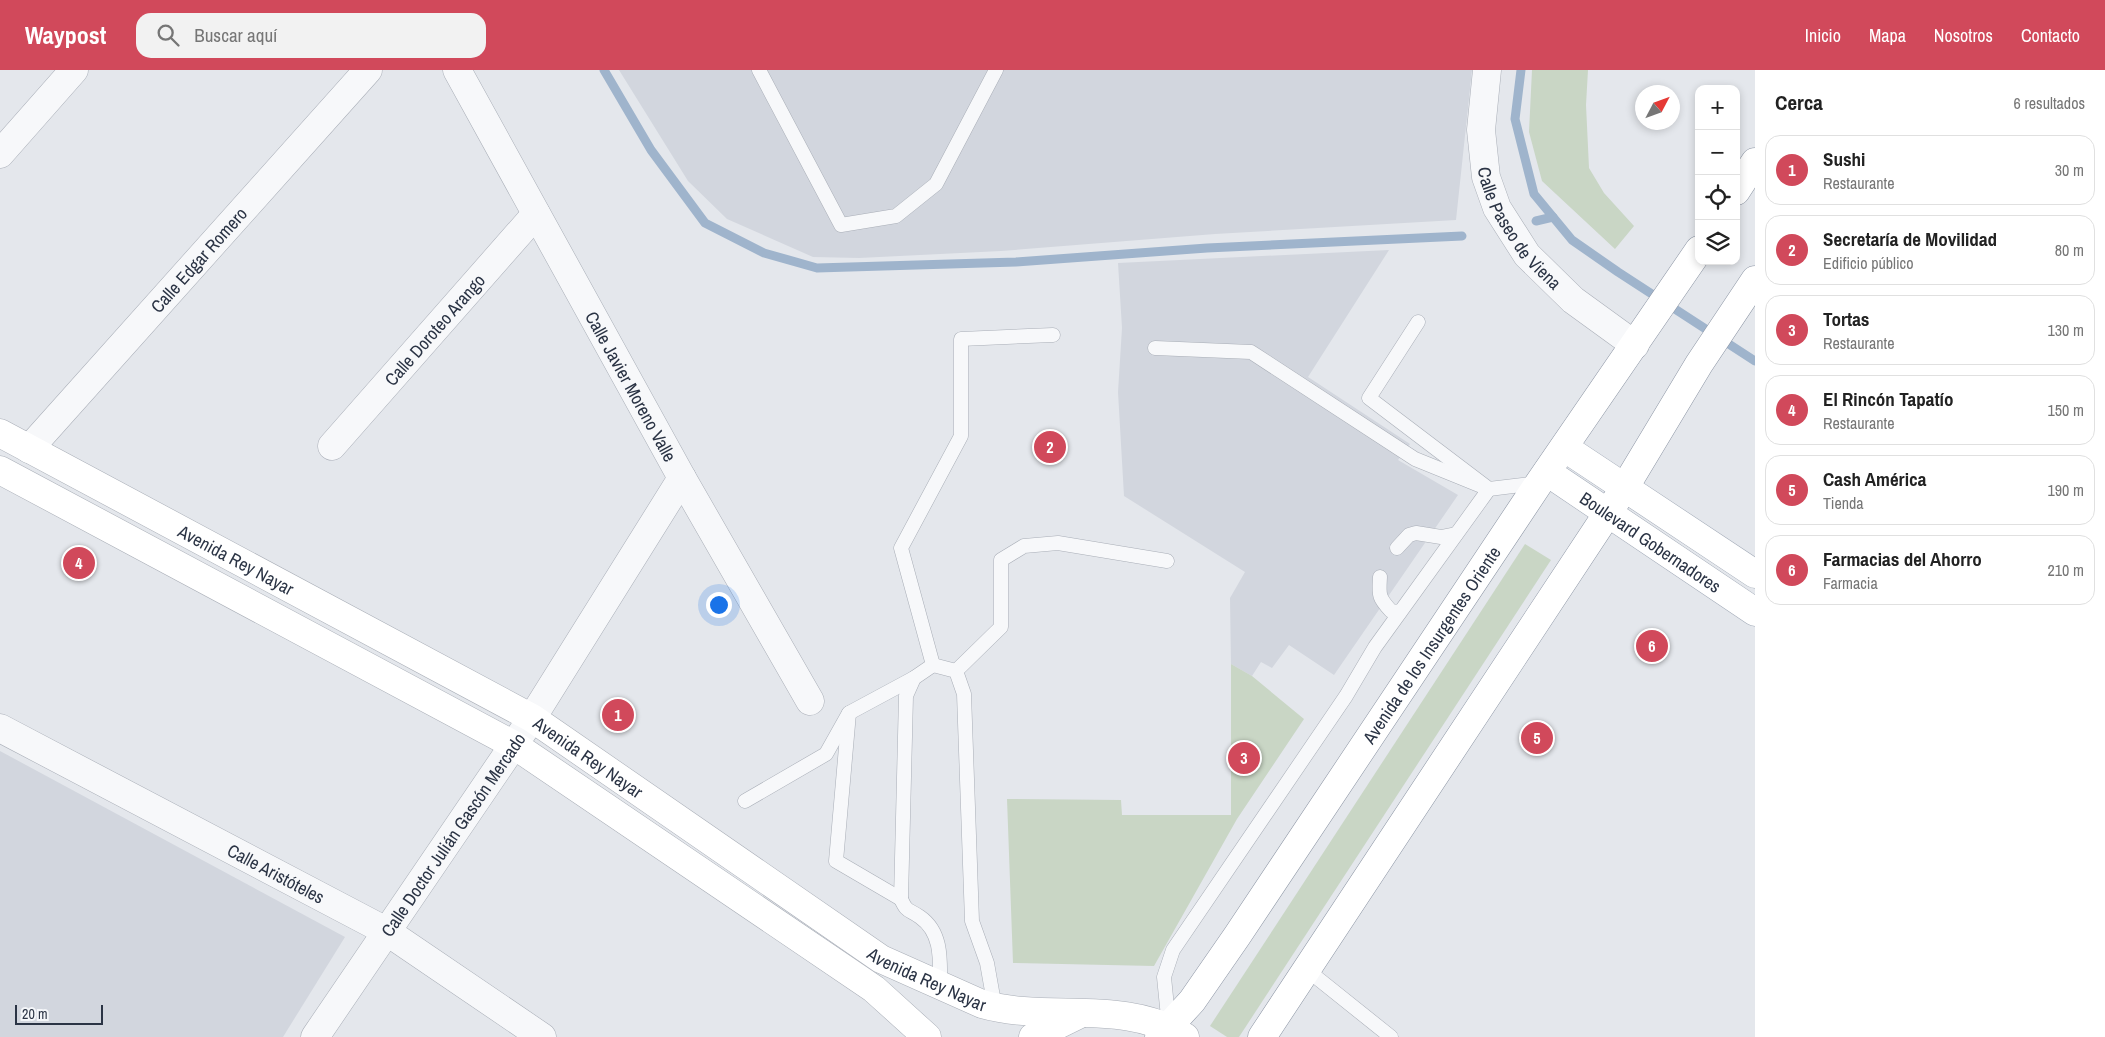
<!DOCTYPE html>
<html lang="es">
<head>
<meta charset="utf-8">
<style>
  :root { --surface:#fff; --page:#f2f2f2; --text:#222; --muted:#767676; --line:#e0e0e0; --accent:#d1495b }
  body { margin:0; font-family:"Archivo Narrow",sans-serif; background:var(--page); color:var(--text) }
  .controls { position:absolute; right:15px; top:15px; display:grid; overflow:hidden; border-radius:10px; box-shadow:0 2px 8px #0003 }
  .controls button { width:45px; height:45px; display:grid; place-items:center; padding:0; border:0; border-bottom:1px solid var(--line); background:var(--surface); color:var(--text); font:25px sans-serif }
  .compass { position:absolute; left:1635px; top:15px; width:45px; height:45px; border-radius:50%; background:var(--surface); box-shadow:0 2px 8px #0003; rotate:49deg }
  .scale { position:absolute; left:15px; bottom:12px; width:88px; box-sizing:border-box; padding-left:5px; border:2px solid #2b3445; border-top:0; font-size:14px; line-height:18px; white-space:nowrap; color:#2b3445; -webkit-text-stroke:4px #f4f6f9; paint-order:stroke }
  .you { position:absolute; left:718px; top:534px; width:18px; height:18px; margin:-12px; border:4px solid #fff; border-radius:50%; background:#1a73e8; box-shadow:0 0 0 8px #1a73e833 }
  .badge { display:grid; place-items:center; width:32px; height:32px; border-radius:50%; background:var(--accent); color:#fff; font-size:16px; font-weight:700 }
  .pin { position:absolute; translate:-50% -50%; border:2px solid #fff; box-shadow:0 1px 5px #0006 }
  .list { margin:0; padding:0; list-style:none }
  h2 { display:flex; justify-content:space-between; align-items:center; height:65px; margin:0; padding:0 20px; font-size:21px }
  h2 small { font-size:16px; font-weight:400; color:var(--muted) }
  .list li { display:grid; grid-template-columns:32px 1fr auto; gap:15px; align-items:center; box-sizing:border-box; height:70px; margin:0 10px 10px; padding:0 10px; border:1px solid var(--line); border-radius:15px }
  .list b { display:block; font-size:19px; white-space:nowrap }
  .list p { margin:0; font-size:16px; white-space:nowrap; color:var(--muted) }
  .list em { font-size:16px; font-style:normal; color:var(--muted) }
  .icon { flex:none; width:28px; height:28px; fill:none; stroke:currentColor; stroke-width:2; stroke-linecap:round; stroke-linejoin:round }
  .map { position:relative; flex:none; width:1755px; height:967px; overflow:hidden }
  header { display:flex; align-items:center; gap:30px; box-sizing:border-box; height:70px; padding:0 25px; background:var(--accent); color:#fff }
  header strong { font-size:24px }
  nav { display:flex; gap:28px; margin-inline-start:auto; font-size:18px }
  .search { width:350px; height:45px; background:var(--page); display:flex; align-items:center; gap:12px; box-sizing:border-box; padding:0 18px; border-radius:15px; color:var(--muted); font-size:19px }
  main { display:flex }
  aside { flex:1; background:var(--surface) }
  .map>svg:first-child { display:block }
  .built { fill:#d2d6de }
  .green { fill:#c9d6c5 }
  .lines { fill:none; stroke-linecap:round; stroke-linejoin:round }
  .stream { stroke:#9fb4cc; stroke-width:9 }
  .lane-casing { stroke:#a9aeb7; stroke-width:15 }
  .street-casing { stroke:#a9aeb7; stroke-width:29 }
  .secondary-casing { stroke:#a9aeb7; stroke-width:29 }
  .primary-casing { stroke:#a3abb8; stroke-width:29 }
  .highway-casing { stroke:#8b94a3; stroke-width:29 }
  .lane { stroke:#f7f8fa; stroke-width:14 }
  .street { stroke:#f7f8fa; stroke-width:28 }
  .secondary { stroke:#fff; stroke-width:28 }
  .primary { stroke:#fff; stroke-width:28 }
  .highway { stroke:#fff; stroke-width:28 }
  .labels { text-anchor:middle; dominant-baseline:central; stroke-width:4.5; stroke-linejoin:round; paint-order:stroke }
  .street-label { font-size:18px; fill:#2b3445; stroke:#f4f6f9 }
</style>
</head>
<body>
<header>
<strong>Waypost</strong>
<div class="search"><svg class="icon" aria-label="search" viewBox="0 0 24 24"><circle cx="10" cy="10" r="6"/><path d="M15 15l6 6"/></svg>Buscar aquí</div>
<nav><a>Inicio</a><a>Mapa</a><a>Nosotros</a><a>Contacto</a></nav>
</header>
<main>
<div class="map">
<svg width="1755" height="967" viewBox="0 0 1755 967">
  <rect width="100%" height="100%" fill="#e4e7ec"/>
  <!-- built -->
  <g class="built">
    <path d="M619,0H1472L1456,150L1215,164L1001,181L859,188L813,187L727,149L688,111Z"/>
    <path d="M1389,180L1308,307L1410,374L1398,390L1458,425L1334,605L1289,575L1272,598L1261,592L1252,606L1231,594L1230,528L1245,502L1124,426L1118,322L1122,258L1118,193Z"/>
    <path d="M0,681L345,867L283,967H0Z"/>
  </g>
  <!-- green -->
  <g class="green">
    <path d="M1532,0H1588L1586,35L1589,98L1604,123L1634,156L1615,179L1542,111L1529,62Z"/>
    <path d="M1525,474L1551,490L1239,967H1227L1210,956Z"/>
    <path d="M1231,594L1252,606L1304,649L1237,749L1154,896L1013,893L1007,729L1121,730L1122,745H1231Z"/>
  </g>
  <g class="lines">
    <!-- stream -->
    <g class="stream">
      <path d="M604,0L651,80L705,153L764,183L817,198L1016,192L1207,178L1462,166"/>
      <path d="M1521,0L1515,49L1534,124L1572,170L1618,202L1755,291"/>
      <path d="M1536,151L1553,147"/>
    </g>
    <!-- lane casing -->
    <g class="lane-casing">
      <g id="lane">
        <path d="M759,0L841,155L896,146L936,114L996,0"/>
        <path d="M1418,252L1369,328L1489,419L1539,413"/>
        <path d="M1155,278L1251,282L1415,389L1489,419L1375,577L1346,626L1173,880L1164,907L1169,957"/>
        <path d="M1397,478L1409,465L1416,463L1441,467L1456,464"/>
        <path d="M1380,507C1379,525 1378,527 1391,541L1400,542"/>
        <path d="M933,595L901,478L961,366V269L1053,265"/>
        <path d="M956,601L1001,557V490L1024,476L1058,473L1167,491"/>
        <path d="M849,643L836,791L901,829"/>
        <path d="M745,731L826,684L849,643L914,608"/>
        <path d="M1306,899L1391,967"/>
        <path d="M940,916C940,892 943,863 920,847C909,839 907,843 901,829L906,626L914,608L933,595L956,601L964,624L972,851L987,893L995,938"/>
      </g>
    </g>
    <!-- street casing -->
    <g class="street-casing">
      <g id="street">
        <path id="s1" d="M457,0L682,408L810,631"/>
        <path id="s2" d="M1487,0L1481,60L1486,107L1497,138L1527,185L1573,230L1635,275"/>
        <path d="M0,84L74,0"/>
        <path id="s3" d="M332,376L536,144"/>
        <path id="s4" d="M29,379L368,0"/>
        <path id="s5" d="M0,658L386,861L542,967"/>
        <path id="s6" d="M315,967L532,648L682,408"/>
      </g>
    </g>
    <!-- secondary casing -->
    <g class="secondary-casing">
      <g id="secondary">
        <path id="s7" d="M0,363L532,648L881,889L982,934C1048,953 1124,928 1185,967"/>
        <path d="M0,400L514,675L874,919L927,967"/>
        <path d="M1033,967L1078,945"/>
      </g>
    </g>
    <!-- primary casing -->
    <g class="primary-casing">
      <g id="primary">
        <path d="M1565,378L1755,504"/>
        <path id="s8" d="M1547,402L1755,542"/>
      </g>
    </g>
    <!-- highway casing -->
    <g class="highway-casing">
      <g id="highway">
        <path d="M1736,121L1755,92"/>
        <path id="s9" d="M1159,967L1192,931L1237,866L1539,413L1699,180"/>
        <path d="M1262,967L1625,417L1699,294L1755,210"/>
      </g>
    </g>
    <!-- lane -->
    <use href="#lane" class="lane"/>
    <!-- street -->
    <use href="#street" class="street"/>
    <!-- secondary -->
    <use href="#secondary" class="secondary"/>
    <!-- primary -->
    <use href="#primary" class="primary"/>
    <!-- highway -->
    <use href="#highway" class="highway"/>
  </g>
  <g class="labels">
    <!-- street labels -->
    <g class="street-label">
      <text stroke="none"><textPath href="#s2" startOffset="169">Calle Paseo de Viena</textPath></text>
      <text stroke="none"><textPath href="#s4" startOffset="254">Calle Edgar Romero</textPath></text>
      <text stroke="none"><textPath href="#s3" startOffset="155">Calle Doroteo Arango</textPath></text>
      <text stroke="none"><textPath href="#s1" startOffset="361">Calle Javier Moreno Valle</textPath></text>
      <text stroke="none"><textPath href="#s8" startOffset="125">Boulevard Gobernadores</textPath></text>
      <text stroke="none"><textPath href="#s7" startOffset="268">Avenida Rey Nayar</textPath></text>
      <text stroke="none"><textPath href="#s9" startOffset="478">Avenida de los Insurgentes Oriente</textPath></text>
      <text stroke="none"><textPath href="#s7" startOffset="672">Avenida Rey Nayar</textPath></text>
      <text stroke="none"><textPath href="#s6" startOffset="245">Calle Doctor Julián Gascón Mercado</textPath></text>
      <text stroke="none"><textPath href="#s5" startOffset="312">Calle Aristóteles</textPath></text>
      <text stroke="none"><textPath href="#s7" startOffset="1078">Avenida Rey Nayar</textPath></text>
    </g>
  </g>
</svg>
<div class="controls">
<button>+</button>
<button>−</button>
<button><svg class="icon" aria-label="locate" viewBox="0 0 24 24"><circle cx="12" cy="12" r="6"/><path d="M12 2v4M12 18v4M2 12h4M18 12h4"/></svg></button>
<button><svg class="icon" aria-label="layers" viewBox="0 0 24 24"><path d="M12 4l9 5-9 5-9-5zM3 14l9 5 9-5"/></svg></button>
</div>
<svg class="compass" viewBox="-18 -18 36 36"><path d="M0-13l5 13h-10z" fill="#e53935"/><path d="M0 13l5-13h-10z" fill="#767676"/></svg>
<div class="scale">20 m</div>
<div class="you"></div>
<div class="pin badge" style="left:618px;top:645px">1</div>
<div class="pin badge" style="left:1050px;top:377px">2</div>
<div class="pin badge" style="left:1244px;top:688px">3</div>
<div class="pin badge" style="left:79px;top:493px">4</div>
<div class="pin badge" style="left:1537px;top:668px">5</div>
<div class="pin badge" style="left:1652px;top:576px">6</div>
</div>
<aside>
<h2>Cerca<small>6 resultados</small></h2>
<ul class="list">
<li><span class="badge">1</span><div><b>Sushi</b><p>Restaurante</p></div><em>30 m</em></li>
<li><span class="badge">2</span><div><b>Secretaría de Movilidad</b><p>Edificio público</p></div><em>80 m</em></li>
<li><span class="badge">3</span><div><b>Tortas</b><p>Restaurante</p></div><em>130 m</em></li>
<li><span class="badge">4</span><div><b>El Rincón Tapatío</b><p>Restaurante</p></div><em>150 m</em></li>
<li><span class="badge">5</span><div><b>Cash América</b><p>Tienda</p></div><em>190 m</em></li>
<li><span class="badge">6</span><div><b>Farmacias del Ahorro</b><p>Farmacia</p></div><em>210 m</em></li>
</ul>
</aside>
</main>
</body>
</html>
